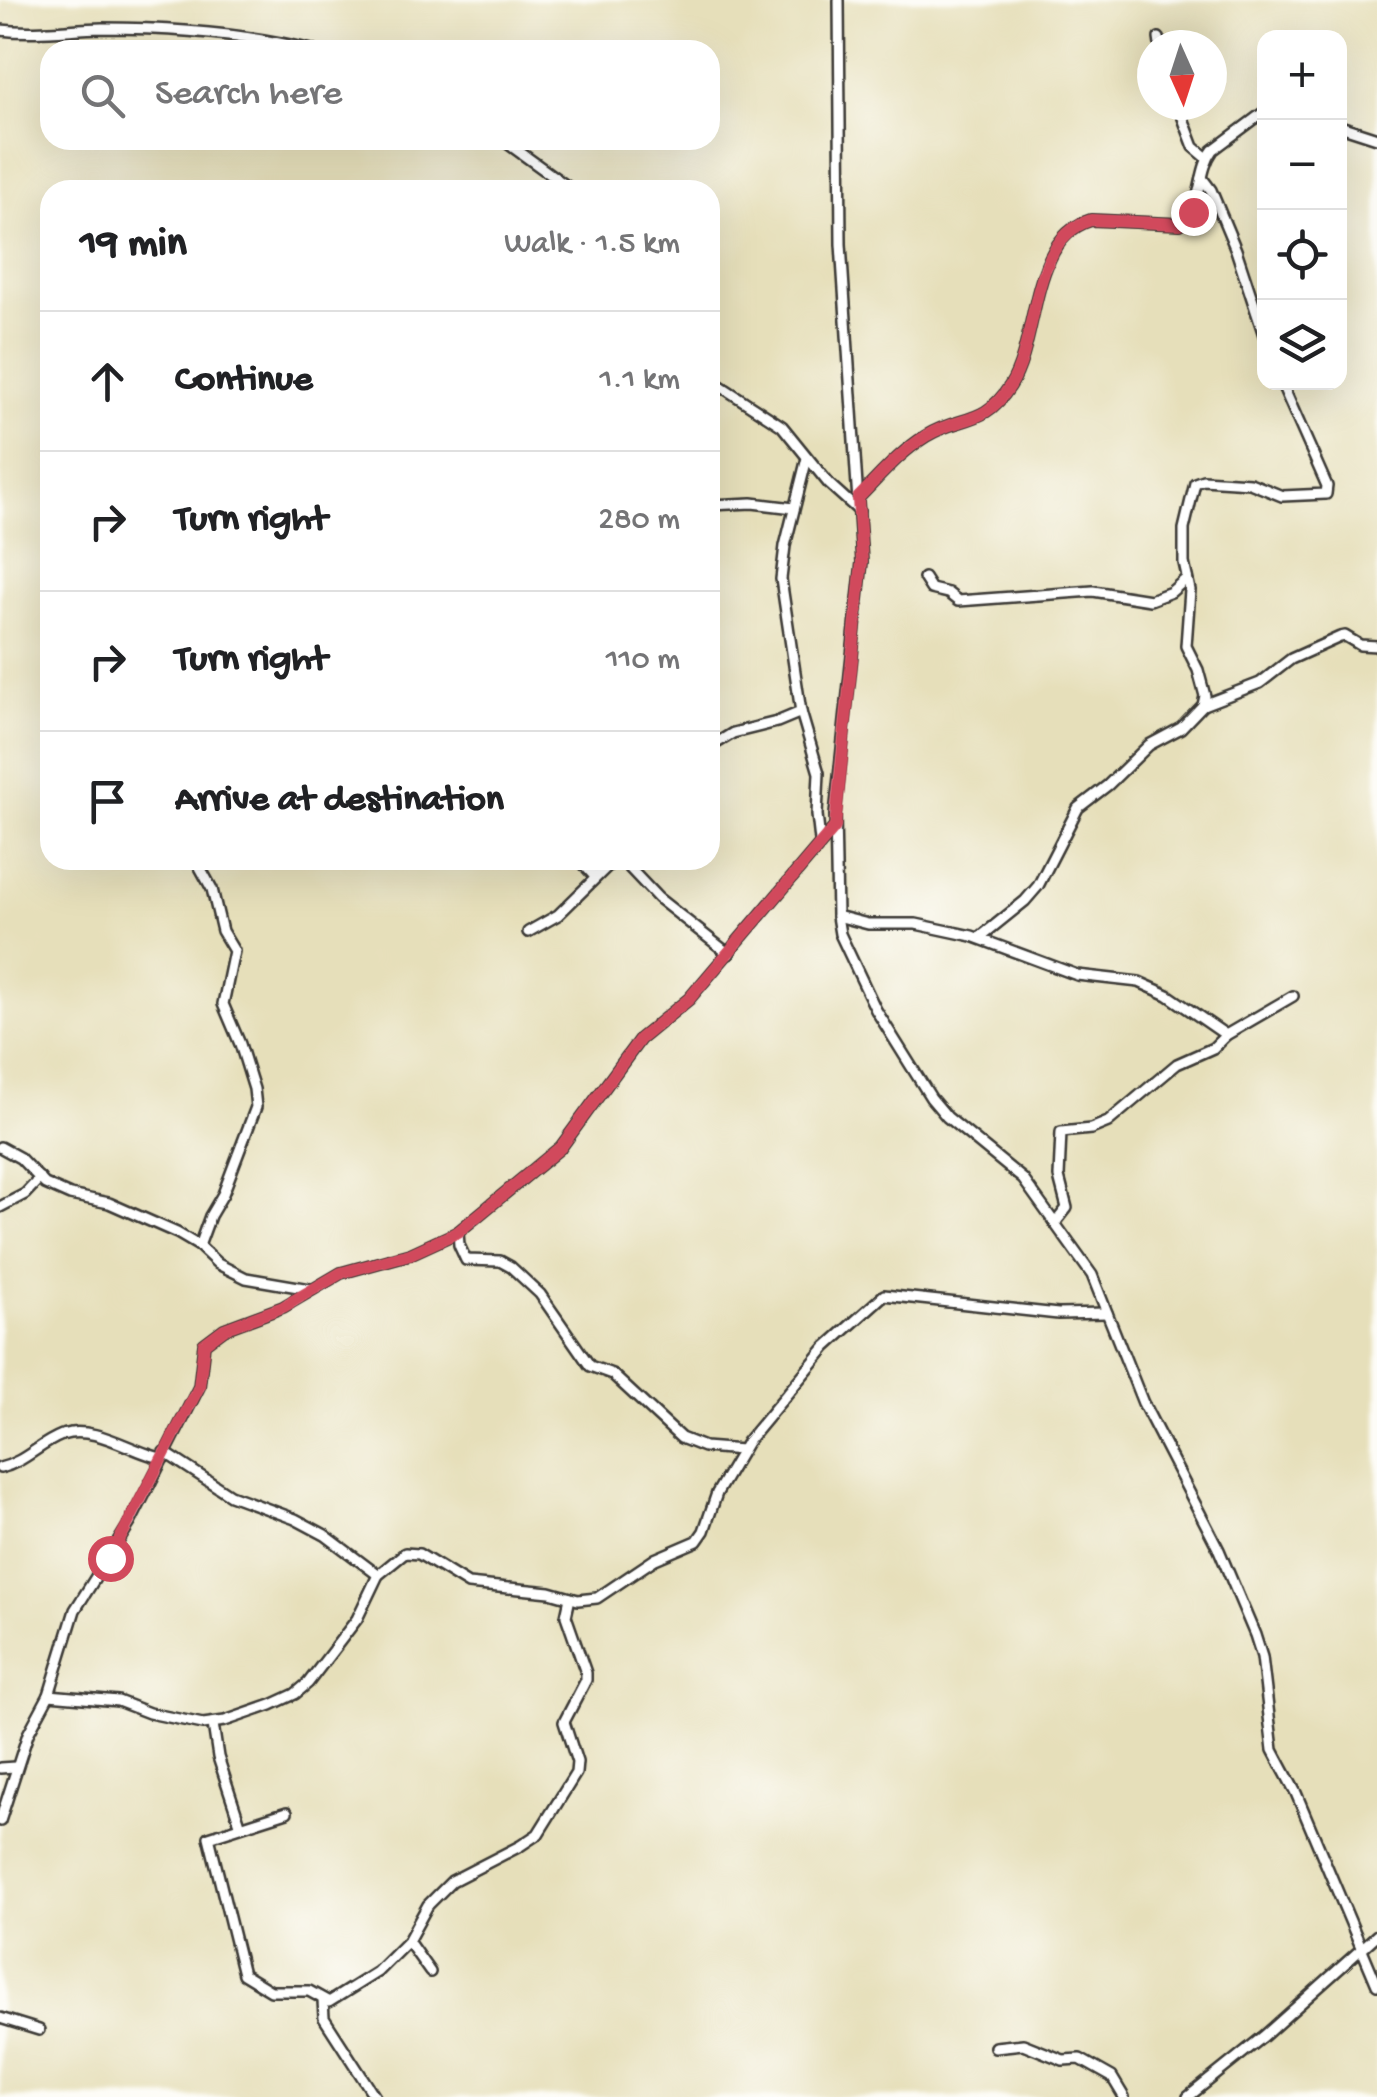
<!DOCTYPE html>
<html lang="en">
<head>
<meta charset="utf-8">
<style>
  :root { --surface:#fff; --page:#f2f2f2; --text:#202124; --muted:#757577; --line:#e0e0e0 }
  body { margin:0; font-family:"Gochi Hand",sans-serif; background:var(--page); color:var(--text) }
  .controls { position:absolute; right:30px; top:30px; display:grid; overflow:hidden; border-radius:20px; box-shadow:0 10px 40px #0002 }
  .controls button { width:90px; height:90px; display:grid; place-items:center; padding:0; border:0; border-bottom:2px solid var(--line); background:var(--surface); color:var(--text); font:50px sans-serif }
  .compass { position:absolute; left:1137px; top:30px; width:90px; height:90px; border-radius:50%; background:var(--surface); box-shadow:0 10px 40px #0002; rotate:177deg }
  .stop { position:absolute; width:30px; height:30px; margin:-22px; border:8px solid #d1495b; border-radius:50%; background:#fff }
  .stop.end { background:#d1495b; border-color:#fff; box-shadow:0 2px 10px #0008 }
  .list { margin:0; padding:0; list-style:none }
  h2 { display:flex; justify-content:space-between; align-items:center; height:130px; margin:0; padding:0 40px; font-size:42px }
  h2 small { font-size:32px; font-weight:400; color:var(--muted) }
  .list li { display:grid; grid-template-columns:65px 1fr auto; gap:30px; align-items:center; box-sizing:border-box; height:140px; padding:0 40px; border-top:2px solid var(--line) }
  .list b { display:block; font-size:38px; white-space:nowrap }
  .list em { font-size:32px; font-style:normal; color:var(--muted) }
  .icon { flex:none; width:55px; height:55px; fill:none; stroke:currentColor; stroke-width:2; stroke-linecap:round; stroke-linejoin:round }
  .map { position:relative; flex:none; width:1377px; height:2097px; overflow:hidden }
  .search { position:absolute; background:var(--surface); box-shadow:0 10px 40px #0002; left:40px; top:40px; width:680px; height:110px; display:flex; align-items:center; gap:25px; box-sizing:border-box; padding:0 35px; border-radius:30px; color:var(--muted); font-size:38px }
  .panel { position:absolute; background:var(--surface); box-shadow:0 10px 40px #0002; left:40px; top:180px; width:680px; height:690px; border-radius:30px }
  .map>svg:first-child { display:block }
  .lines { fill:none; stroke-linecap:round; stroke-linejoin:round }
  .street-casing { stroke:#3a3934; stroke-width:14 }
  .street { stroke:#fff; stroke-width:9 }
  .route { stroke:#d1495b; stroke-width:12 }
</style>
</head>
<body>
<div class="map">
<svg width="1377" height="2097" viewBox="0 0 1377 2097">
  <rect width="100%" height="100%" fill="#fdfcf7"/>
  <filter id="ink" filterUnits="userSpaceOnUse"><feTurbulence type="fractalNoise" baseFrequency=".01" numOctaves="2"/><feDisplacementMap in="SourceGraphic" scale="20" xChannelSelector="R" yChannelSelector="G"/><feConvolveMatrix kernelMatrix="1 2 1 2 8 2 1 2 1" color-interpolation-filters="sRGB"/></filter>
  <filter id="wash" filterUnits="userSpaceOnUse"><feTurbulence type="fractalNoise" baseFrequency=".0048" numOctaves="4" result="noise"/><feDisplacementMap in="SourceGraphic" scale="40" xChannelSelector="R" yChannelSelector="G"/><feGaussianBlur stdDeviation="2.25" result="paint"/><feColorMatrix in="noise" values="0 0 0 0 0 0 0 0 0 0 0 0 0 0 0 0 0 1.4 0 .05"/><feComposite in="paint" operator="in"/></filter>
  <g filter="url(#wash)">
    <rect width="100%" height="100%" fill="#e6dfba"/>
  </g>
  <g filter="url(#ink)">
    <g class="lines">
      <!-- street casing -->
      <g class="street-casing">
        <g id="street">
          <path d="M839,0L841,244L862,562L835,814L837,916L840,934L876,1010L931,1098L947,1117L1023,1179L1092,1275L1143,1403L1219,1550L1255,1635L1262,1657L1273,1750L1296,1793L1377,1985"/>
          <path d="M0,30C35,34 67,29 102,28C173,28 243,33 312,50"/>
          <path d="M1159,38L1160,45"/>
          <path d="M1178,105L1194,147L1207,158"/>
          <path d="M1340,126L1377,138"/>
          <path d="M503,140L572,190"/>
          <path d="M1202,178L1211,190L1236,250L1264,335"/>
          <path d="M710,379L782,426L829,484L859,511"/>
          <path d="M807,458L785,546L781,579L801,712L819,773L817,815L820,841"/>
          <path d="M858,498C880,476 900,452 926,436C961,414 983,428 1010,386C1040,339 1028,239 1091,220L1180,224C1205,206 1196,173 1213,150L1264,112"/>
          <path d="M710,505L752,503L794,508"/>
          <path d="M924,578L931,589L948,593L958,601L1093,591L1150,600L1171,592L1187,578"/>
          <path d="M1203,705L1260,683L1291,659L1340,637L1345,636L1360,645L1377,646"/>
          <path d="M710,747L733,733L777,722L801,712"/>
          <path d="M196,860L212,889L222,931L234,951L223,1004L240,1044L254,1089L256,1107L223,1194L210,1216L199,1246"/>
          <path d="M580,860L595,877"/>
          <path d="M622,860L658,898L729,954"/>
          <path d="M837,916L868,924H916L972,936L1077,975L1139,982L1168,995L1226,1035L1293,996"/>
          <path d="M528,932L558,915L614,860"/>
          <path d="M979,938L1025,901L1038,886L1078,808L1108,785L1149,745L1181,728L1203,705L1205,696L1198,670L1186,646L1190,590L1184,563V529L1195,483L1203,480L1250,483L1282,496L1326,494L1327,486L1281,382"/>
          <path d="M0,1147L20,1158L45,1184L70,1195L109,1203L177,1233L199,1246L218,1264L246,1278L310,1289"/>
          <path d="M0,1207L25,1194L40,1178"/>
          <path d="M1056,1222L1067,1208L1059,1177L1061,1132L1091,1129L1108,1122L1177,1064L1213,1048L1226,1035"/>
          <path d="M458,1232L459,1245L466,1260L500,1261L511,1267L540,1294L590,1366L612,1374L681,1438L704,1447L742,1450"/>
          <path d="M164,1452L230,1495L295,1519L325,1535L378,1575"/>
          <path d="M0,1468C25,1462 39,1444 62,1435C93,1424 132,1452 161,1458"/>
          <path d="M49,1695L118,1701L149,1713L203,1724L225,1721L271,1705L295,1694L308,1683L357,1619L378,1575L405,1553L419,1554L468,1584L550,1592L578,1600L597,1598L655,1559L697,1541L704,1531L717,1493L747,1442L826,1347L884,1295L1058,1314L1107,1313"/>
          <path d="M213,1724L218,1757L240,1824"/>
          <path d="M0,1768L15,1767"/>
          <path d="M287,1812L209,1837L243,1974L271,1991H309L329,2002L377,1972L408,1941"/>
          <path d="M0,1821L28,1734L49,1695L75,1610L130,1523L199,1387L204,1344L224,1329L283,1307L341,1273L410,1254L458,1232L561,1147L640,1039L689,999L835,827"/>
          <path d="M430,1972L408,1941L428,1905L452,1881L520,1846L538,1834L576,1773L577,1762L564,1722L586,1680V1673L566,1616L570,1598"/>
          <path d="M323,2000L324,2018L375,2097"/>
          <path d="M0,2018L39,2030"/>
          <path d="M995,2047L1023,2044L1063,2060L1080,2059L1112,2077L1124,2097"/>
          <path d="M1188,2097L1264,2036L1377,1935"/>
        </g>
      </g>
      <!-- street -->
      <use href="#street" class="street"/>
    </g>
  </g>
  <g class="lines" filter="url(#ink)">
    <!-- route -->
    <path class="route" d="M110,1558L199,1387L204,1344L224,1329L283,1307L341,1273L410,1254L458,1232L561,1147L640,1039L689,999L835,827L862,562L858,498C880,476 900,452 926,436C961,414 983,428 1010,386C1040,339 1028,239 1091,220L1180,224L1193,212"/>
  </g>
</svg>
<div class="controls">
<button>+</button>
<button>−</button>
<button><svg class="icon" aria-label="locate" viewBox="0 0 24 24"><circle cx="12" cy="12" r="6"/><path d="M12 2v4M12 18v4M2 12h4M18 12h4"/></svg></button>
<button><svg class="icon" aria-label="layers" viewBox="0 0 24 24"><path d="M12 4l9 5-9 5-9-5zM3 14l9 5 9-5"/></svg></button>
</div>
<svg class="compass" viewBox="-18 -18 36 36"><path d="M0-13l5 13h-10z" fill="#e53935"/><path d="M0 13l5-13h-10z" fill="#757577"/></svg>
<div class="stop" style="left:110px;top:1558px"></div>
<div class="stop end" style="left:1193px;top:212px"></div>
<div class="search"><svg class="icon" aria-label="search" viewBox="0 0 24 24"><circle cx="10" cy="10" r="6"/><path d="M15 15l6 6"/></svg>Search here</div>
<section class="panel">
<h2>19 min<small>Walk · 1.5 km</small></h2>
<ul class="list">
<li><svg class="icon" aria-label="ahead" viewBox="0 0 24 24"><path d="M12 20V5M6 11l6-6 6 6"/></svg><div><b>Continue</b></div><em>1.1 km</em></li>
<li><svg class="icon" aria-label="right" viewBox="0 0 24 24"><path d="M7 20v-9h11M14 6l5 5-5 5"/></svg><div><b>Turn right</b></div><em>280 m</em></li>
<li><svg class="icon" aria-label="right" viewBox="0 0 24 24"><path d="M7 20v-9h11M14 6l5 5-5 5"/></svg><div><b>Turn right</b></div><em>110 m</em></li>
<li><svg class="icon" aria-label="arrive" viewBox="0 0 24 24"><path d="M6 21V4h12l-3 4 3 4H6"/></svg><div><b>Arrive at destination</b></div></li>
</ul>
</section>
</div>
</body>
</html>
